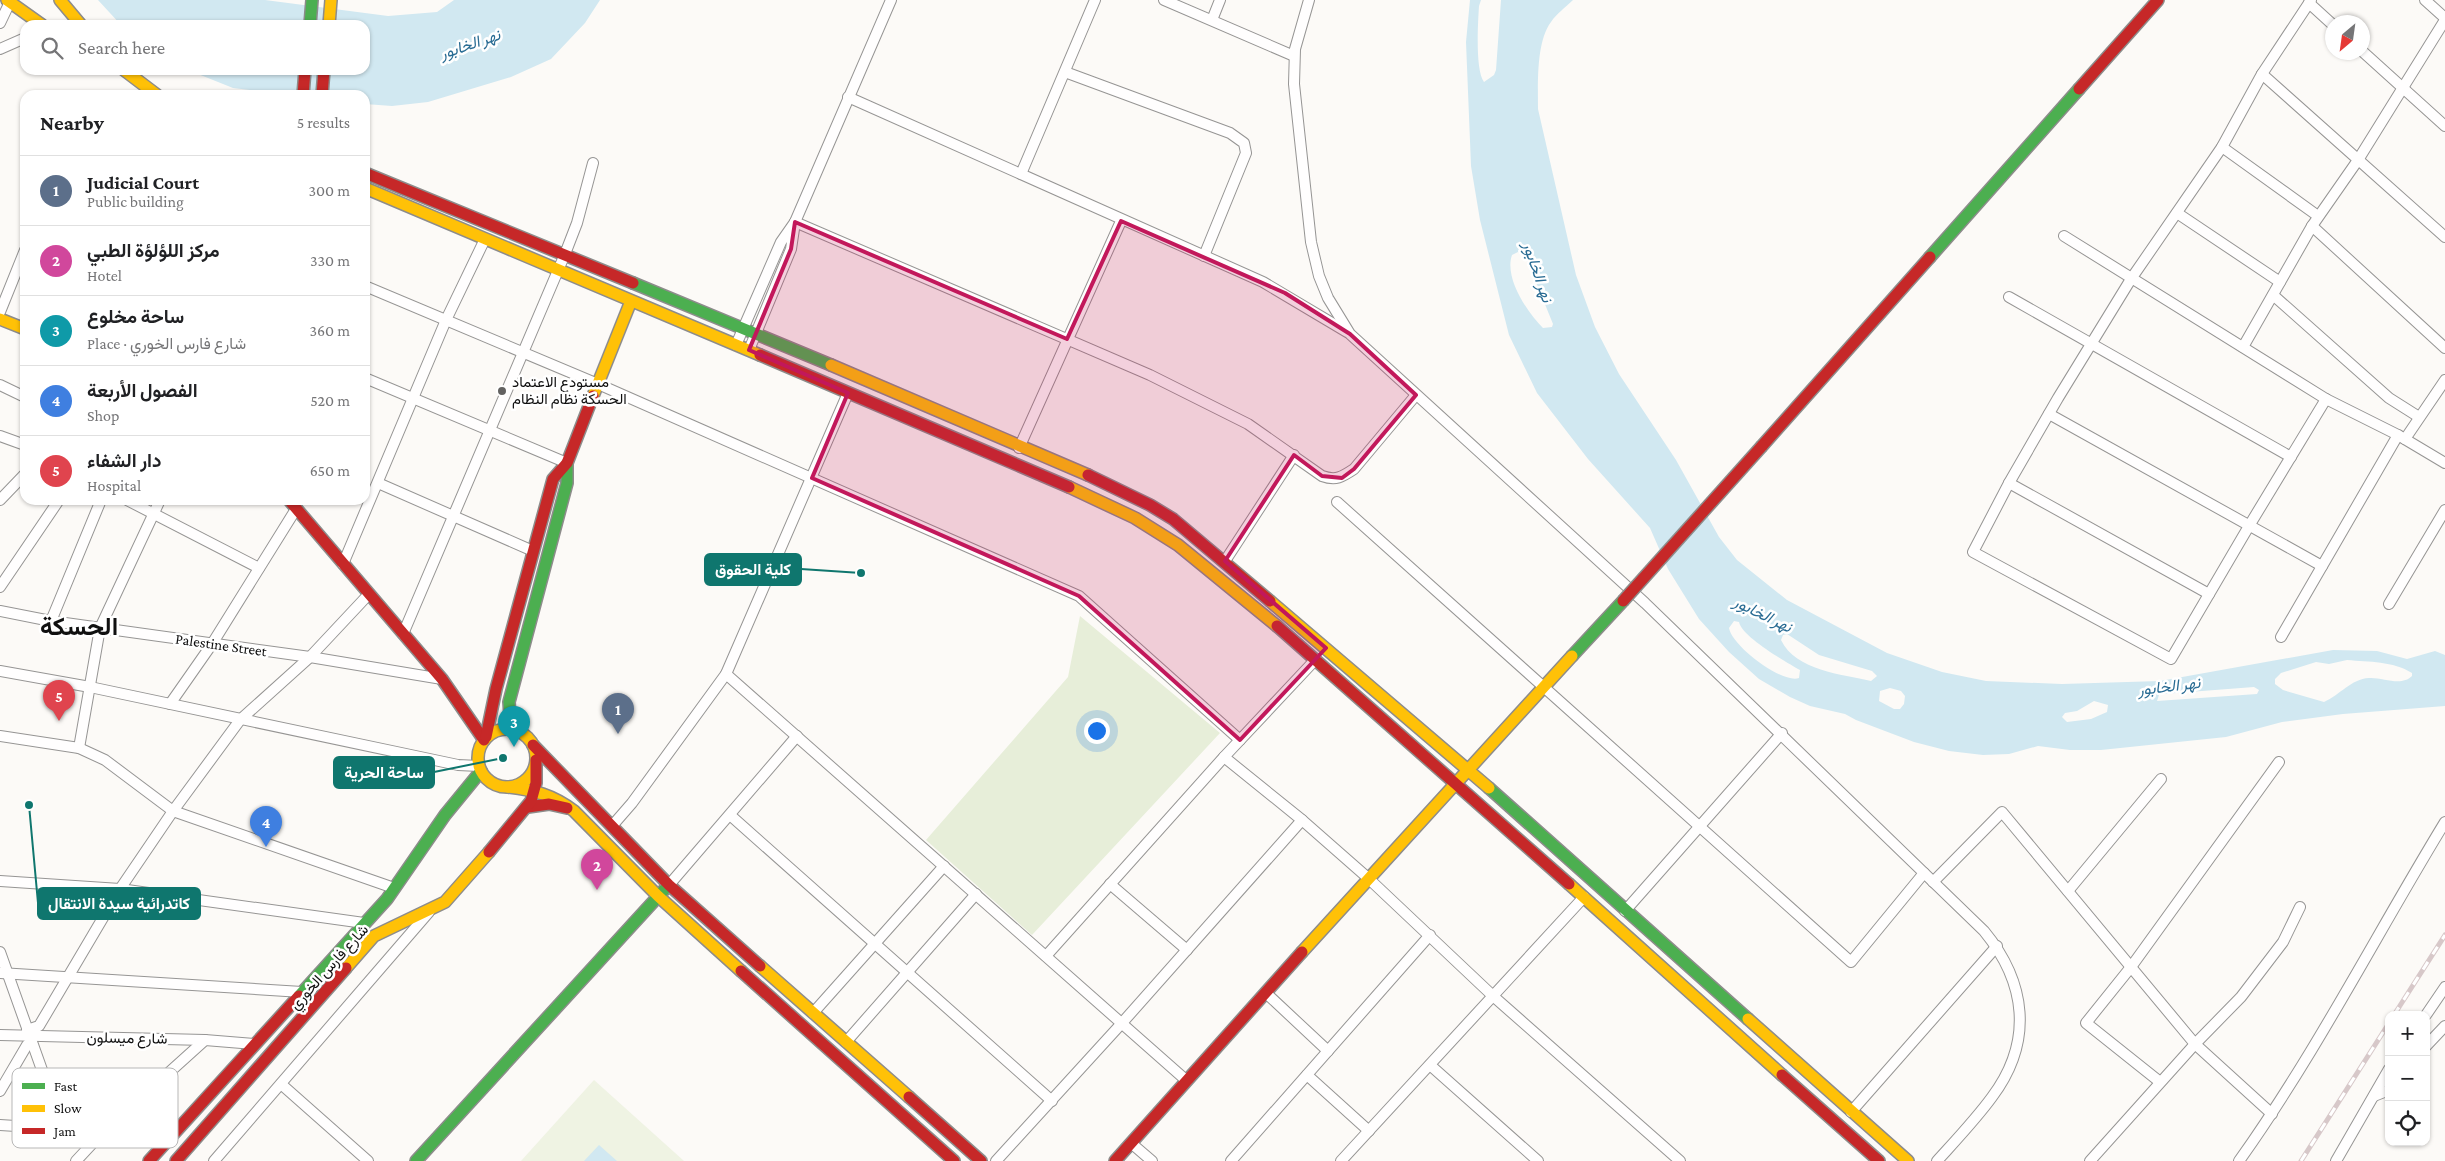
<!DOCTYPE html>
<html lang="en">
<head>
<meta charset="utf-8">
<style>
  :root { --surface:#fff; --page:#f2f2f2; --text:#202124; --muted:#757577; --line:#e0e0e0; --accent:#636261 }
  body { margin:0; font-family:"Crimson Pro",Vazirmatn,serif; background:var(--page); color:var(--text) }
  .controls { position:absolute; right:15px; bottom:15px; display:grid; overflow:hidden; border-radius:10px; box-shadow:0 1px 4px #0004 }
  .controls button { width:45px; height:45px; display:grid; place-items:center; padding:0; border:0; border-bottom:1px solid var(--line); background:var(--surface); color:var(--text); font:25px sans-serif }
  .compass { position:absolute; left:2325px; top:15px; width:45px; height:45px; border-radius:50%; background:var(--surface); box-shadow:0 1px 4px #0004; rotate:209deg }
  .you { position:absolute; left:1096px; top:730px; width:18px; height:18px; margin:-12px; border:4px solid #fff; border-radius:50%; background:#1a73e8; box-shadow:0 0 0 8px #1a73e833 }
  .badge { display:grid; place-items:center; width:32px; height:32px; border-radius:50%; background:var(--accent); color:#fff; font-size:16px; font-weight:700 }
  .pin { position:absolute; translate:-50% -41px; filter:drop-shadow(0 1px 2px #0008) }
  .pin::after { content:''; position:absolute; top:26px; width:18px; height:15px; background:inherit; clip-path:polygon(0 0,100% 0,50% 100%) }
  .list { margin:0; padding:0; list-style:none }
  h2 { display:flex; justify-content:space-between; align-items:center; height:65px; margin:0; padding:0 20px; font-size:21px }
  h2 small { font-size:16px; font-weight:400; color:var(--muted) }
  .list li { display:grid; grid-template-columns:32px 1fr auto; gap:15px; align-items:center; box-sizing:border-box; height:70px; padding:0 20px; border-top:1px solid var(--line) }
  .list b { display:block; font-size:19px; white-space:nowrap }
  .list p { margin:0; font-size:16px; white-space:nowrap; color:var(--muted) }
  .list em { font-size:16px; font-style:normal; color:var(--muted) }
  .icon { flex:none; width:28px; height:28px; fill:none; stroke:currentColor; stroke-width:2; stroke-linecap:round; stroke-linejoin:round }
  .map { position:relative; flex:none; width:2445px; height:1161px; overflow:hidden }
  .search { position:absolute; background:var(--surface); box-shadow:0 1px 4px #0004; left:20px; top:20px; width:350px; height:55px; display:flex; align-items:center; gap:12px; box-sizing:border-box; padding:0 18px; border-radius:15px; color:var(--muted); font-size:19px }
  .panel { position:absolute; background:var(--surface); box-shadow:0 1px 4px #0004; left:20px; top:90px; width:350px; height:415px; border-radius:15px }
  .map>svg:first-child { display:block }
  .green { fill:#e7eed9 }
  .pitch { fill:#eff3e3 }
  .water { fill:#d1e8f1; fill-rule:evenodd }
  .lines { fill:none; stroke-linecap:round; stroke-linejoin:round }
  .street-casing { stroke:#969594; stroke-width:12 }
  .fast-casing { stroke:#8d8c8b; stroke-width:14 }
  .slow-casing { stroke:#8d8c8b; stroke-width:14 }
  .jam-casing { stroke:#8d8c8b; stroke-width:14 }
  .street { stroke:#fffefe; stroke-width:10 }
  .fast { stroke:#4caf50; stroke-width:11 }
  .slow { stroke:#ffc107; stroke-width:11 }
  .jam { stroke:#c62828; stroke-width:11 }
  .rail-casing { stroke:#d7c8c9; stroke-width:5 }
  .rail { stroke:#fff; stroke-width:3; stroke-dasharray:9; stroke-linecap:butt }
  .jam-bridge-casing { stroke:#8d8c8b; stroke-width:14; stroke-linecap:butt }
  .jam-bridge { stroke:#c62828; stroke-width:11 }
  .marked { fill:#c2185b; fill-opacity:0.2; stroke:#c2185b; stroke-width:4; stroke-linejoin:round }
  .poi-dot { fill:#636261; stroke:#fff; stroke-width:2 }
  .labels { text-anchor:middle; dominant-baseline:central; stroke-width:5; stroke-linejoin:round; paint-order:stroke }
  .poi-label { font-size:15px; fill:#101010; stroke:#fff; text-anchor:start }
  .street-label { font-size:15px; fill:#101010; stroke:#fff }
  .water-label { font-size:16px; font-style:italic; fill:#286b93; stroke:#fff }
  .town-label { font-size:25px; font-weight:bold; fill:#101010; stroke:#fff }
  .key { fill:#fff; stroke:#b7b7b7; stroke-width:1 }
  .key-label { font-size:14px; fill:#101010 }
  .leader { fill:none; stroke:#0f766e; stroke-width:2 }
  .callout-dot { fill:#0f766e; stroke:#fff; stroke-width:2 }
  .callout { fill:#0f766e; stroke:#0f766e; stroke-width:2 }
  .callout-label { font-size:16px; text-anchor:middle; font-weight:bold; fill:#fff }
</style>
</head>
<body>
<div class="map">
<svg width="2445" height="1161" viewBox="0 0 2445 1161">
  <rect width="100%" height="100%" fill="#fcfaf7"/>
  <!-- green -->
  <path class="green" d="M1080,616L1220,733L1032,935L926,840L1068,677Z"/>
  <!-- pitch -->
  <path class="pitch" d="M594,1080L684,1161H521Z"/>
  <!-- water -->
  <g class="water">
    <path d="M98,0H265L388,16L437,12L454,0H600L585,23L551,59L511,77L428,102L392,106L365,104V95H291L233,88L188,70H365V25H121Z"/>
    <path d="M1470,0H1481L1479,6C1478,22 1475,70 1484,82L1494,75L1496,70L1501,0H1573C1565,8 1557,13 1551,22C1536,42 1538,84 1538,109L1576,275L1595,327L1619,374L1676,460L1719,537L1737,560L1787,600L1887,653L1942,672L1986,681L2062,684L2160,681L2333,650L2377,651L2407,659L2435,651L2445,655V706L2343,714L2282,722L2226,737L2101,750H2070L2038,746L2009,754L1983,755L1949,751L1914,742L1856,720L1845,714L1810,706L1790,697L1759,679L1729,652L1699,619L1668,569L1650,528L1588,459L1537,393L1509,335L1480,220L1471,166L1466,42ZM1518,252L1525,255L1553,324L1552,327L1543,328C1527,312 1504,278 1512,255ZM1734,621L1739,622C1742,637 1786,662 1800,670L1799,678C1782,684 1732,646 1729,628ZM1787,634L1819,655L1872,671L1877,676L1871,681C1842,674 1796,671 1781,640L1783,635ZM2347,660C2369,662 2393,661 2412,673V676C2401,687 2383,677 2369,678C2351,679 2340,695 2324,702L2283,690L2275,684V679L2281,673L2316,662L2329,664ZM2254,687L2259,690L2257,694L2157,701L2159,695L2163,694ZM1890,688L1901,691L1905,696L1904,704L1900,709H1894L1879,701L1880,691ZM2094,701L2108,705L2107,712L2091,719L2067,722L2062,717L2065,713L2077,711Z"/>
    <path d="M599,1145L617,1161H584Z"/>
  </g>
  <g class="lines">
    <!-- street casing -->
    <g class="street-casing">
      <g id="street">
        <path d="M1164,0L1294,56"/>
        <path d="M1309,0L1295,49L1294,84L1311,242L1319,276L1328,298L1350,334L1645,603L1984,931C2026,982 2034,1041 1992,1097C1976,1119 1956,1140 1937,1161"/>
        <path d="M2311,0L2262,74L2222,147L2131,279L2058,398L2009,483L1973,552L2171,659L2249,526L2326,399"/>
        <path d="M2425,0L2445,18"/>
        <path d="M2309,3L2332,24"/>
        <path d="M1212,20L1220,0"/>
        <path d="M0,23L10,2"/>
        <path d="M0,49L25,38"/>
        <path d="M2362,51L2445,126"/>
        <path d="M1065,72L1230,133L1244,143L1246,153L1204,256"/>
        <path d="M2262,74L2445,237"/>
        <path d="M848,97L1263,282L1347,332"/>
        <path d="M2222,147L2318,216"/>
        <path d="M1021,174L1095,0"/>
        <path d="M2177,213L2280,282"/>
        <path d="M795,222L1150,375L1248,424L1322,476C1336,481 1342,477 1354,469L1416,395"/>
        <path d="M2312,226L2445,348"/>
        <path d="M2064,236L2326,399L2398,435L2445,463"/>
        <path d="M365,286L598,384L1079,596L1240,740"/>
        <path d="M2273,295L2389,398L2419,417"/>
        <path d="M2009,297L2291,457"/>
        <path d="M0,312L25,250"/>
        <path d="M736,345L781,242L795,222L891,0"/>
        <path d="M2243,347L2312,226L2358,160L2445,20"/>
        <path d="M749,350L791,249L795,222"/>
        <path d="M365,378L567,463"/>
        <path d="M0,385L25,397"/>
        <path d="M2049,414L2322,566"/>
        <path d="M0,436L25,445"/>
        <path d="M2405,439L2445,380"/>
        <path d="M1019,448L1121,221"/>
        <path d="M378,483L533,551"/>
        <path d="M2009,483L2209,594"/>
        <path d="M0,500L25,474"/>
        <path d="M127,500L259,568"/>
        <path d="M1337,502L1851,962L1924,873"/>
        <path d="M1225,561L1294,455"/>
        <path d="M343,564L446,320L485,239"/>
        <path d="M0,587L59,500"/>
        <path d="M2389,604L2445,510"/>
        <path d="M0,611L51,621L310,657L442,679"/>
        <path d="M51,621L101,500"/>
        <path d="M403,634L565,254L577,223L593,163"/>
        <path d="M2281,637L2398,435"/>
        <path d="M0,671L90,687L458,765L479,766"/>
        <path d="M726,674L1187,1081"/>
        <path d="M170,704L212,644L296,509"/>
        <path d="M0,736L79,748L105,760L173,811L394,888"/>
        <path d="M79,748L100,628L160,500"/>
        <path d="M1224,757L1302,820L1368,878L1493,996L1680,1161"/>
        <path d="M730,815L1052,1101"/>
        <path d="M612,826L632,803L726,674L848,393"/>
        <path d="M0,881L120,889L364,923"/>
        <path d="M1933,882L2002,812L2195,1044L2272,1114"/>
        <path d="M1110,884L1187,950"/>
        <path d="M669,885L797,736"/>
        <path d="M2068,891L2161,779"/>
        <path d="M1625,911L1782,733"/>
        <path d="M0,952L63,1129"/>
        <path d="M1046,956L1224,757L1316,659"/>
        <path d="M0,973L302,992"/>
        <path d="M1266,993L1328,1051"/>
        <path d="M813,1013L944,866"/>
        <path d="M2426,1015L2445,987"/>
        <path d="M27,1030L39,1026L120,889L173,811L240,720L310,657L369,594"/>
        <path d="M0,1035L205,1040L254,1044"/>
        <path d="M846,1042L976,894"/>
        <path d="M2426,1046L2445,1026"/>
        <path d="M1430,1065L1538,1161"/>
        <path d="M1307,1075L1369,1131"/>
        <path d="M2160,1082L2086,1023L2131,967L2279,762"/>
        <path d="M281,1084L368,1161"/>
        <path d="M0,1091L27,1045L31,1042"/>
        <path d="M2374,1096L2389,1090"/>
        <path d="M1851,1112L1997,946"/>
        <path d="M0,1125L171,1136"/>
        <path d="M1131,1143L1152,1161"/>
        <path d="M76,1161L103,1132L205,1040"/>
        <path d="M214,1161L429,912"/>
        <path d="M996,1161L1122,1023L1302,820"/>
        <path d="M1231,1161L1430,935"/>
        <path d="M1341,1161L1584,897"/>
        <path d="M2090,1161L2195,1044L2241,997L2283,942L2300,907"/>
        <path d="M2239,1161C2316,1053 2376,935 2445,822"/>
        <path d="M2336,1161L2389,1069"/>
      </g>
    </g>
    <!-- fast casing -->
    <g class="fast-casing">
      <g id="fast">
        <path d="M310,25L312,0"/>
        <path d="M1930,257L2079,89"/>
        <path d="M633,283L831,365"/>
        <path d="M1572,656L1623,601"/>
        <path d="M511,729L509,702L567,483V463"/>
        <path d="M1489,788L1748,1019"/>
        <path d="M299,996L387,899L445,815L481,771"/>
        <path d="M416,1161L664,890"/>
      </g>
    </g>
    <!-- slow casing -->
    <g class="slow-casing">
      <g id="slow">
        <path d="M7,0L42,25"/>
        <path d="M60,0L81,25"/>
        <path d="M329,25L331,0"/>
        <path d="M124,70L157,95"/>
        <path d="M365,188L760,355"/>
        <path d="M0,319L25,329"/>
        <path d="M831,365L1088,475"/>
        <path d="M593,396L631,301"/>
        <path d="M1069,487L1135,518L1178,545L1277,626"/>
        <path d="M1270,601L1489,788"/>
        <circle cx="507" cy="758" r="29"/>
        <path d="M508,787C534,790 553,795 574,811L658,896L741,971"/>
        <path d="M1569,884L1782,1075"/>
        <path d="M1302,952L1572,656"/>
        <path d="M760,966L909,1097"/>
        <path d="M346,968L374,936L445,902L489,852"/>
        <path d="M1748,1019L1908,1161"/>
      </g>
    </g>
    <!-- jam casing -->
    <g class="jam-casing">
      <g id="jam">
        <path d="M2079,89L2158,0"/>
        <path d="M303,95L305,70"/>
        <path d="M322,95L324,70"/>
        <path d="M365,173L633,283"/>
        <path d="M760,355L1069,487"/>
        <path d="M1762,446L1930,257"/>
        <path d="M1088,475L1150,505L1173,519L1270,601"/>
        <path d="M289,500L442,679L484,740"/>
        <path d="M1277,626L1569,884"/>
        <path d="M486,737L496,689L553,479L567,463L593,396"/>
        <path d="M533,745L669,885L760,966"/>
        <path d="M528,807L549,804L567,808"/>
        <path d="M489,852L531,801L536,783V760"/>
        <path d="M741,971L954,1161"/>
        <path d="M1782,1075L1879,1161"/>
        <path d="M909,1097L981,1161"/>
        <path d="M149,1161L299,996"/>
        <path d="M176,1161L346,968"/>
        <path d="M1115,1161L1302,952"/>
      </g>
    </g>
    <!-- street -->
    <use href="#street" class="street"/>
    <!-- fast -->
    <use href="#fast" class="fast"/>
    <!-- slow -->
    <use href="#slow" class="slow"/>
    <!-- jam -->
    <use href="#jam" class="jam"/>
    <!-- rail casing -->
    <g class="rail-casing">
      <g id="rail">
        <path d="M2394,1015L2445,935"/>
        <path d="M2301,1161L2389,1023"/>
      </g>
    </g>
    <!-- rail -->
    <use href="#rail" class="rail"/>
    <!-- jam-bridge casing -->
    <g class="jam-bridge-casing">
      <path id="jam-bridge" d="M1623,601L1762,446"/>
    </g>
    <!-- jam-bridge -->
    <use href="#jam-bridge" class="jam-bridge"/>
  </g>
  <!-- marked area -->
  <path class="marked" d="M1121,221L1285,293L1350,334L1416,395L1354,469L1342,478L1322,476L1294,455L1225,561L1326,648L1240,740L1079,596L812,478L848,393L749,350L791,249L795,222L1067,339Z"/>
  <!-- markers -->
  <circle class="poi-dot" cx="502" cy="391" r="5"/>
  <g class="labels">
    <!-- poi labels -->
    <g class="poi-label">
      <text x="512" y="382">مستودع الاعتماد<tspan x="512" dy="17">الحسكة نظام النظام</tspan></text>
    </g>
    <!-- street labels -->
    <g class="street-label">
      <text transform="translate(221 645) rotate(8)">Palestine Street</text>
      <text transform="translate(329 967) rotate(-48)">شارع فارس الخوري</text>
      <text transform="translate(127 1038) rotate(1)">شارع ميسلون</text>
    </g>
    <!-- water labels -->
    <g class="water-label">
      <text transform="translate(470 44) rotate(-19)">نهر الخابور</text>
      <text transform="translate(1538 272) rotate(71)">نهر الخابور</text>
      <text transform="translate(1763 614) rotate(26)">نهر الخابور</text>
      <text transform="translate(2169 686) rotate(-7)">نهر الخابور</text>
    </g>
    <!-- town labels -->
    <g class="town-label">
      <text x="79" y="626">الحسكة</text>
    </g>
  </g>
  <!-- legend -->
  <rect x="12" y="1068" width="166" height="80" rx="8" class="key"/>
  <rect x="22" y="1083" width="23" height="6" fill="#4caf50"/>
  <rect x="22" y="1105" width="23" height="7" fill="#ffc107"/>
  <rect x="22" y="1128" width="23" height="6" fill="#c62828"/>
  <g class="key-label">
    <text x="54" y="1091">Fast</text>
    <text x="54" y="1113">Slow</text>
    <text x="54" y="1136">Jam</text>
  </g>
  <!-- callouts -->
  <path class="leader" d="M861 573L801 569M503 758L434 772M29 805L38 903"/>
  <g class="callout-dot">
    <circle cx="861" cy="573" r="5"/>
    <circle cx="503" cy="758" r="5"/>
    <circle cx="29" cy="805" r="5"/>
  </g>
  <g class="callout">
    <rect x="705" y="554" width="96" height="31" rx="5"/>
    <rect x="334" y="757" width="100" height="31" rx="5"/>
    <rect x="38" y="888" width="162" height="31" rx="5"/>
  </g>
  <g class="callout-label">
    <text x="753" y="575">كلية الحقوق</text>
    <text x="384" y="778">ساحة الحرية</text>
    <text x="119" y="909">كاتدرائية سيدة الانتقال</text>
  </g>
</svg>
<div class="controls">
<button>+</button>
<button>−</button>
<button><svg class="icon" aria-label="locate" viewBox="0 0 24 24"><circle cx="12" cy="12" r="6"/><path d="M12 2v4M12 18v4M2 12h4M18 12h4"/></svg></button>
</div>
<svg class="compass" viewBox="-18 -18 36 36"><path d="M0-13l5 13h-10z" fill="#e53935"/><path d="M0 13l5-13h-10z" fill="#757577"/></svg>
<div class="you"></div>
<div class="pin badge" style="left:618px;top:734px;background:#5c6f8a">1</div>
<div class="pin badge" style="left:597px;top:890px;background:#d1479c">2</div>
<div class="pin badge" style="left:514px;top:747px;background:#0f9aa8">3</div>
<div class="pin badge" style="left:266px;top:847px;background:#3f7fe0">4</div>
<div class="pin badge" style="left:59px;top:721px;background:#e0444e">5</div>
<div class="search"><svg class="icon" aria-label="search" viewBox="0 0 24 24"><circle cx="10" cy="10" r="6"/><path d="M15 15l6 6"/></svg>Search here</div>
<section class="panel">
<h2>Nearby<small>5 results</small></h2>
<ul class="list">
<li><span class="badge" style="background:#5c6f8a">1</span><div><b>Judicial Court</b><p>Public building</p></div><em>300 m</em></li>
<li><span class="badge" style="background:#d1479c">2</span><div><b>مركز اللؤلؤة الطبي</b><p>Hotel</p></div><em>330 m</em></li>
<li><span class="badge" style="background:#0f9aa8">3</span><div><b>ساحة مخلوع</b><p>Place · شارع فارس الخوري</p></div><em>360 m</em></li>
<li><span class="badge" style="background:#3f7fe0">4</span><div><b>الفصول الأربعة</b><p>Shop</p></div><em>520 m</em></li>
<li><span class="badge" style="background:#e0444e">5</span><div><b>دار الشفاء</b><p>Hospital</p></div><em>650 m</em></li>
</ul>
</section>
</div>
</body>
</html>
